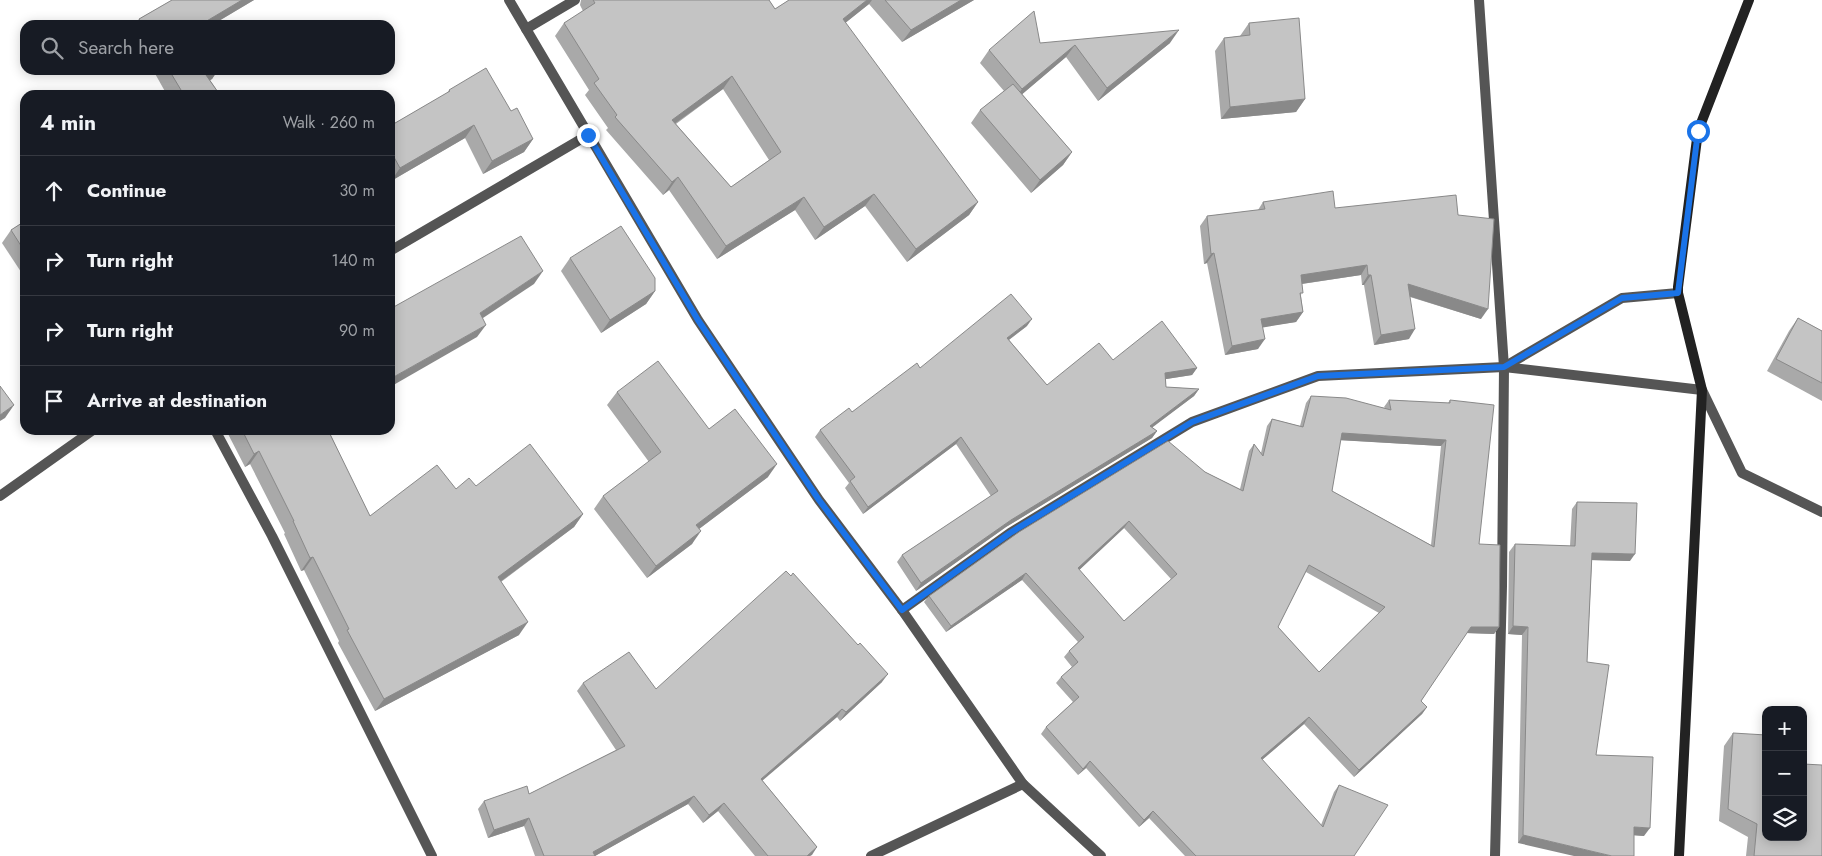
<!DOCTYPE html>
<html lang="en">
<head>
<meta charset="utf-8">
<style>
  :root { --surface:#171b24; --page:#20242c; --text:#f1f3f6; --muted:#9ea1a6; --line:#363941 }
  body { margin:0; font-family:Jost,sans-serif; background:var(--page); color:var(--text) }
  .controls { position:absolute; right:15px; bottom:15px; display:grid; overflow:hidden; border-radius:10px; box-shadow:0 2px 12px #0003 }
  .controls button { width:45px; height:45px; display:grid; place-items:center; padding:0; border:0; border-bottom:1px solid var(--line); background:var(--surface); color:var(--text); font:25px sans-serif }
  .stop { position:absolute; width:15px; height:15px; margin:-11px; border:4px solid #1a73e8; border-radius:50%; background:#fff }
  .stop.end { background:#1a73e8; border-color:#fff; box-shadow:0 1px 5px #0008 }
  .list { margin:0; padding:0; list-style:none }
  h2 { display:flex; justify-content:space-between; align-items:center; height:65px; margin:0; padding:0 20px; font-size:21px }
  h2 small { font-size:16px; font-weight:400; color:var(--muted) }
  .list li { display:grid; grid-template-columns:32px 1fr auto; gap:15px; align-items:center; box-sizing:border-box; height:70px; padding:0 20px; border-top:1px solid var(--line) }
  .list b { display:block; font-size:19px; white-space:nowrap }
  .list em { font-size:16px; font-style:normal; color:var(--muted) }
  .icon { flex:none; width:28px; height:28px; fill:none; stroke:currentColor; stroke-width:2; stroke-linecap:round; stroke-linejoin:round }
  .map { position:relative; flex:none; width:1822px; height:856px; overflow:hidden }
  .search { position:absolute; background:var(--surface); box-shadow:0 2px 12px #0003; left:20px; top:20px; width:375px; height:55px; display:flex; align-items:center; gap:12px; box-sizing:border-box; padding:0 18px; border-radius:15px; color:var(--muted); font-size:19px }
  .panel { position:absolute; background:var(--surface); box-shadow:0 2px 12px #0003; left:20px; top:90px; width:375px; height:345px; border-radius:15px }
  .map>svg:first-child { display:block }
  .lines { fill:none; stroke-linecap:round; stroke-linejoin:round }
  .street { stroke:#555; stroke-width:10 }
  .secondary { stroke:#222; stroke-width:10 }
  .wall { fill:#a9a9a9; fill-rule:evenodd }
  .shaded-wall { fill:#898989 }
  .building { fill:#c4c4c4; stroke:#898989; fill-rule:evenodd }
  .route { stroke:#1a73e8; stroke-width:6 }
</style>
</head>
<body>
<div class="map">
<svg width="1822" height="856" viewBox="0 0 1822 856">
  <rect width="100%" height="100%" fill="#fff"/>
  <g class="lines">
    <!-- street -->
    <g class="street">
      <path d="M509,0L698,320L819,500L902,610L1023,784L1101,856"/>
      <path d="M1479,0L1504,367"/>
      <path d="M526,29L575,0"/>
      <path d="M390,251L588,135"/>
      <path d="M215,430L272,536L432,856"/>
      <path d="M0,496L93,430"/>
      <path d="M902,610L1010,533L1192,422L1318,376L1504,367L1702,390L1742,473L1822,512"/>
      <path d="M871,856L1023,784"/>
      <path d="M1495,856L1502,586L1504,367L1622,298L1678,293"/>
    </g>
    <!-- secondary -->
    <path class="secondary" d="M1679,856L1702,390L1678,293V287L1698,131L1749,0"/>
  </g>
  <!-- wall -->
  <g class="wall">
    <path d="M172,0H254L212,25H135L139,19Z"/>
    <path d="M581,0H769L775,9L789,0H974L902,42L869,4L845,23L978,202L969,215L907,262L865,206L815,240L795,210L717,259L669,190L663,195L606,130L608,128L585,95L589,90L555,36L564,23L583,11L580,5ZM723,89L769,160L731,187L676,124Z"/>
    <path d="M1249,23L1305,99L1296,112L1221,119L1215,51L1224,38L1240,36Z"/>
    <path d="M1040,43H1170L1098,101L1066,57L1022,94L1072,152L1063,165L1031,193L971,123L980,110L1004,91L980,63L989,50Z"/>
    <path d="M153,70H218L212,79L210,80L220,95H167Z"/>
    <path d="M449,90L511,111L533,139L524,152L483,174L465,138L391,181L390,178V126L447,93Z"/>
    <path d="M1263,202L1335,208L1458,215L1481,319L1410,297L1409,339L1374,345L1364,285H1362L1361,275L1302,284L1301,296L1303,312L1296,322L1262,327L1258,349L1225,355L1207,263L1204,264L1200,226L1207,216L1258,210Z"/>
    <path d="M25,221V278L2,243L11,230Z"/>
    <path d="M570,258L655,291L646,304L601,333L561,271Z"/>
    <path d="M1798,318L1822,331V401L1767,371L1789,331Z"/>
    <path d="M1027,326L1009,340L1047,385L1113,360L1197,368L1192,375L1166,379V387L1199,389L1194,396L1152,427L1157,431L1152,438L1006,527L916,591L897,562L902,555L991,496L956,444L863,514L845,488L849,483L815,437L820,430L852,412L920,368Z"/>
    <path d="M617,392L709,429L768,477L699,529L692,544L647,578L594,509L603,496L649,462L607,405Z"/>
    <path d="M1311,396L1385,408L1384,407L1389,400L1448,403L1450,400L1479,544L1499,627L1494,634L1466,633L1421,701L1427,707L1422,714L1354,777L1304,724L1262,760L1321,825L1334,792L1339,785L1354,856H1185L1149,818L1139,827L1086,768L1078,775L1041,734L1046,727L1073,702L1056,683L1061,677L1072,667L1064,657L1069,651L1078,642L1022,580L946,632L924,602L929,596L1205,472L1240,489L1249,451L1254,444L1261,453L1267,426L1272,419L1300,426L1306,403ZM1340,440L1441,446L1431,545L1332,491ZM1124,528L1171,579L1124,621L1079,570ZM1306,572L1379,613L1319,672L1278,627Z"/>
    <path d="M226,430H328L370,516L456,489L476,486L583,514L574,527L501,582L519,635L375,711L338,643L339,641L304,570L301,571L284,534L285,533L250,464L245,467Z"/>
    <path d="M1577,502L1630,561L1592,560L1587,662L1596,755L1644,836L1634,835L1518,843L1522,635L1508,634L1509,552L1515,544L1570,546L1572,509Z"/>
    <path d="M882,682L840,721L837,717L762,780L817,847L810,856H755L718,811L703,823L688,804L595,856H535L524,826L488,838L478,809L484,801L529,794L616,750L577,691L583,683L656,689Z"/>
    <path d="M1733,733L1766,837L1822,856H1746L1748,837L1719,821L1724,746Z"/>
  </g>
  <!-- shaded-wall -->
  <g class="shaded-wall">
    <path d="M242,0H254L212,25H200Z"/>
    <path d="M867,0H872L869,4L834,32L843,19Z"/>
    <path d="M961,0H974L902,42L911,30Z"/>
    <path d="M1179,30L1170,43L1098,101L1107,88Z"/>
    <path d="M1075,45L1066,57L1013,102L1022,89Z"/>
    <path d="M215,70H218L212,79L197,88L206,75Z"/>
    <path d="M732,76L723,89L663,132L672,120Z"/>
    <path d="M1305,99L1296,112L1221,119L1230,107Z"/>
    <path d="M474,125L465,138L391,181L400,168Z"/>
    <path d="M533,139L524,152L483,174L492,161Z"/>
    <path d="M1072,152L1063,165L1031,193L1040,180Z"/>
    <path d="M678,177L669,190L663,195L672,182Z"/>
    <path d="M874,194L865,206L815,240L824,227Z"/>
    <path d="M804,197L795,210L717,259L726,246Z"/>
    <path d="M978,202L969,215L907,262L916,249Z"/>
    <path d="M1214,253L1207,263L1204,264L1211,254Z"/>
    <path d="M1367,265L1361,275L1294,285L1301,275Z"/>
    <path d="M543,271L534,284L471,326L480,313Z"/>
    <path d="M1368,275H1371L1364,285H1362Z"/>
    <path d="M1408,284L1488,309L1481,319L1402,294Z"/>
    <path d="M655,291L646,304L601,333L610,320Z"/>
    <path d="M1303,312L1296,322L1254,329L1261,319Z"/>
    <path d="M1032,319L1027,326L1002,345L1007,338Z"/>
    <path d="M486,325L477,337L390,387V379Z"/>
    <path d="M1415,329L1409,339L1374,345L1381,335Z"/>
    <path d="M1265,339L1258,349L1225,355L1232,346Z"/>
    <path d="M1197,368L1192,375L1160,380L1165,373Z"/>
    <path d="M1199,389L1194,396L1145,433L1150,426Z"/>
    <path d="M14,405L5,418L0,421V415Z"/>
    <path d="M1157,431L1152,438L1006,527L916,591L921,583L1011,520Z"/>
    <path d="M1342,433L1446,440L1441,446L1337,440Z"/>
    <path d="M961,437L956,444L863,514L868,507Z"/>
    <path d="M259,451L250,464L245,467L254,454Z"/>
    <path d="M777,464L768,477L687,538L696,525Z"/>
    <path d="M583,514L574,527L489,590L498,577Z"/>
    <path d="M1129,521L1124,528L1074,575L1078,568Z"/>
    <path d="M701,531L692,544L647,578L656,566Z"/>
    <path d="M1592,553L1635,554L1630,561L1587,560Z"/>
    <path d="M313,557L304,570L301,571L310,558Z"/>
    <path d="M1026,573L1022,580L946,632L951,626Z"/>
    <path d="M528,622L519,635L375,711L384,699Z"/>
    <path d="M1513,626L1528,627L1522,635L1508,634Z"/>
    <path d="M1471,627H1499L1494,634L1466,633Z"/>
    <path d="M888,674L882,682L840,721L846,712Z"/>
    <path d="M1427,707L1422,714L1354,777L1359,770Z"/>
    <path d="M842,709L837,717L755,787L761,779Z"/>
    <path d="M1309,717L1304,724L1256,765L1261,758Z"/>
    <path d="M1090,761L1086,768L1078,775L1083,769Z"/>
    <path d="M694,796L688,804L595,856L593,852Z"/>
    <path d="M724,803L718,811L703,823L709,815Z"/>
    <path d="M1153,811L1149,818L1139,827L1144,820Z"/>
    <path d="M529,818L524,826L488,838L494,830Z"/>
    <path d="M1634,827L1650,828L1644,836L1629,835Z"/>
    <path d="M1523,835L1612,856H1574L1518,843Z"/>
    <path d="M817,847L812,855L810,856H807Z"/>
  </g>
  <!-- building -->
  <g class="building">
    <path d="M172,0H242L200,25H143L139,19Z"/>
    <path d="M593,0H769L775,9L789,0H867L843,19L978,202L916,249L874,194L824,227L804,197L726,246L678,177L672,182L615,117L617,115L594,83L599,79L564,23L595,3ZM732,76L781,152L731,187L672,120Z"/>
    <path d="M885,0H961L911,30Z"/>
    <path d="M1034,11L1040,43L1179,30L1107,88L1075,45L1022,89L989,50Z"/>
    <path d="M1299,18L1305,99L1230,107L1224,38L1250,35L1249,23Z"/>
    <path d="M486,68L511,111L517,108L533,139L492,161L474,125L400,168L390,150V126L450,91L449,90Z"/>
    <path d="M169,70H215L206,75L220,95H184Z"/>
    <path d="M1013,84L1072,152L1040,180L980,110Z"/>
    <path d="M1333,191L1335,208L1456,195L1458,215L1494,219L1488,309L1408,284L1415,329L1381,335L1371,275H1368L1367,265L1301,275L1303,293H1300L1303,312L1261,319L1265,339L1232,346L1214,253L1211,254L1207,216L1265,209L1263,202Z"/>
    <path d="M25,221V252L11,230Z"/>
    <path d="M621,226L655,278V291L610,320L570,258Z"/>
    <path d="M521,236L543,271L480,313L486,325L390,379V309Z"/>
    <path d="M1011,294L1032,319L1007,338L1047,385L1099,343L1113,360L1162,321L1197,368L1165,373L1166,387L1199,389L1150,426L1157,431L1011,520L921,583L902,555L998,491L961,437L868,507L850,481L855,477L820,430L849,408L852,412L917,363L920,368Z"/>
    <path d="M1798,318L1822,331V383L1776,359Z"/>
    <path d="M658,361L709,429L735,409L777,464L696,525L701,531L656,566L603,496L661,452L617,392Z"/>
    <path d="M0,386L14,405L0,415Z"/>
    <path d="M1311,396L1346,398L1391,410L1389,400L1450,403V400L1494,405L1479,544L1500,545L1499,627H1471L1421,701L1427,707L1359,770L1309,717L1261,758L1323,827L1339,785L1388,805L1354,856H1196L1153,811L1144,820L1090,761L1083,769L1046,727L1079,697L1061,677L1078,662L1069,651L1084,637L1026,573L951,626L929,596L1019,532L1168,441L1205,472L1243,491L1254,444L1263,456L1272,419L1303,427ZM1342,433L1446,440L1434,547L1332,491ZM1129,521L1177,574L1124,621L1078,568ZM1309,565L1385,607L1319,672L1278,627Z"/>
    <path d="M242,430H328L370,516L437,465L456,489L469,478L476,486L530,444L583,514L498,577L528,622L384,699L347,630L349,629L313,557L310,558L293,521H294L259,451L254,454Z"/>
    <path d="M1577,502L1637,503L1635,554L1592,553L1587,662L1609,665L1596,755L1653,757L1650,828L1634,827V856H1612L1523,835L1528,627L1513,626L1515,544L1575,546Z"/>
    <path d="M786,571L791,576L793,573L858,645L860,643L888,674L846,712L842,709L761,779L817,847L807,856H768L724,803L709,815L694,796L593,852L595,856H544L529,818L494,830L484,801L527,786L529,794L625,746L583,683L629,652L656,689Z"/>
    <path d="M1733,733L1766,735V837H1803V764L1822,765V856H1754L1757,824L1728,809Z"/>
  </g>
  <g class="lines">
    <!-- route -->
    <path class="route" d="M588,135L698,320L819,500L902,610L1010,533L1192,422L1318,376L1504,367L1622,298L1678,293L1698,131"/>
  </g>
</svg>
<div class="controls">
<button>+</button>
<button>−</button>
<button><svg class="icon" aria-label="layers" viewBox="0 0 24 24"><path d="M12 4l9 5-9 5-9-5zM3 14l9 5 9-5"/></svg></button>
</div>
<div class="stop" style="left:1698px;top:131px"></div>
<div class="stop end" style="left:588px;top:135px"></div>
<div class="search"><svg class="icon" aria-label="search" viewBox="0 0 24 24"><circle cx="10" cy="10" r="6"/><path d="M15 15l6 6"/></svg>Search here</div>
<section class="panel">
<h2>4 min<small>Walk · 260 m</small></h2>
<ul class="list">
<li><svg class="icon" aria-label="ahead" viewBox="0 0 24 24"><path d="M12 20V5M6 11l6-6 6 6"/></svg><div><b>Continue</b></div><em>30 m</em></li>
<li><svg class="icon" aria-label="right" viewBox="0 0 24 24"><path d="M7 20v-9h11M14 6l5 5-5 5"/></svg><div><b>Turn right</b></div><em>140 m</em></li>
<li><svg class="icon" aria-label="right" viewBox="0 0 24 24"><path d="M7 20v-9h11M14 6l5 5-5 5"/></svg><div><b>Turn right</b></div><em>90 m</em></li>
<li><svg class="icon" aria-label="arrive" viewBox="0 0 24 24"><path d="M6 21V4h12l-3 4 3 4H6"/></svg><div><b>Arrive at destination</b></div></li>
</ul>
</section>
</div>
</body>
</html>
